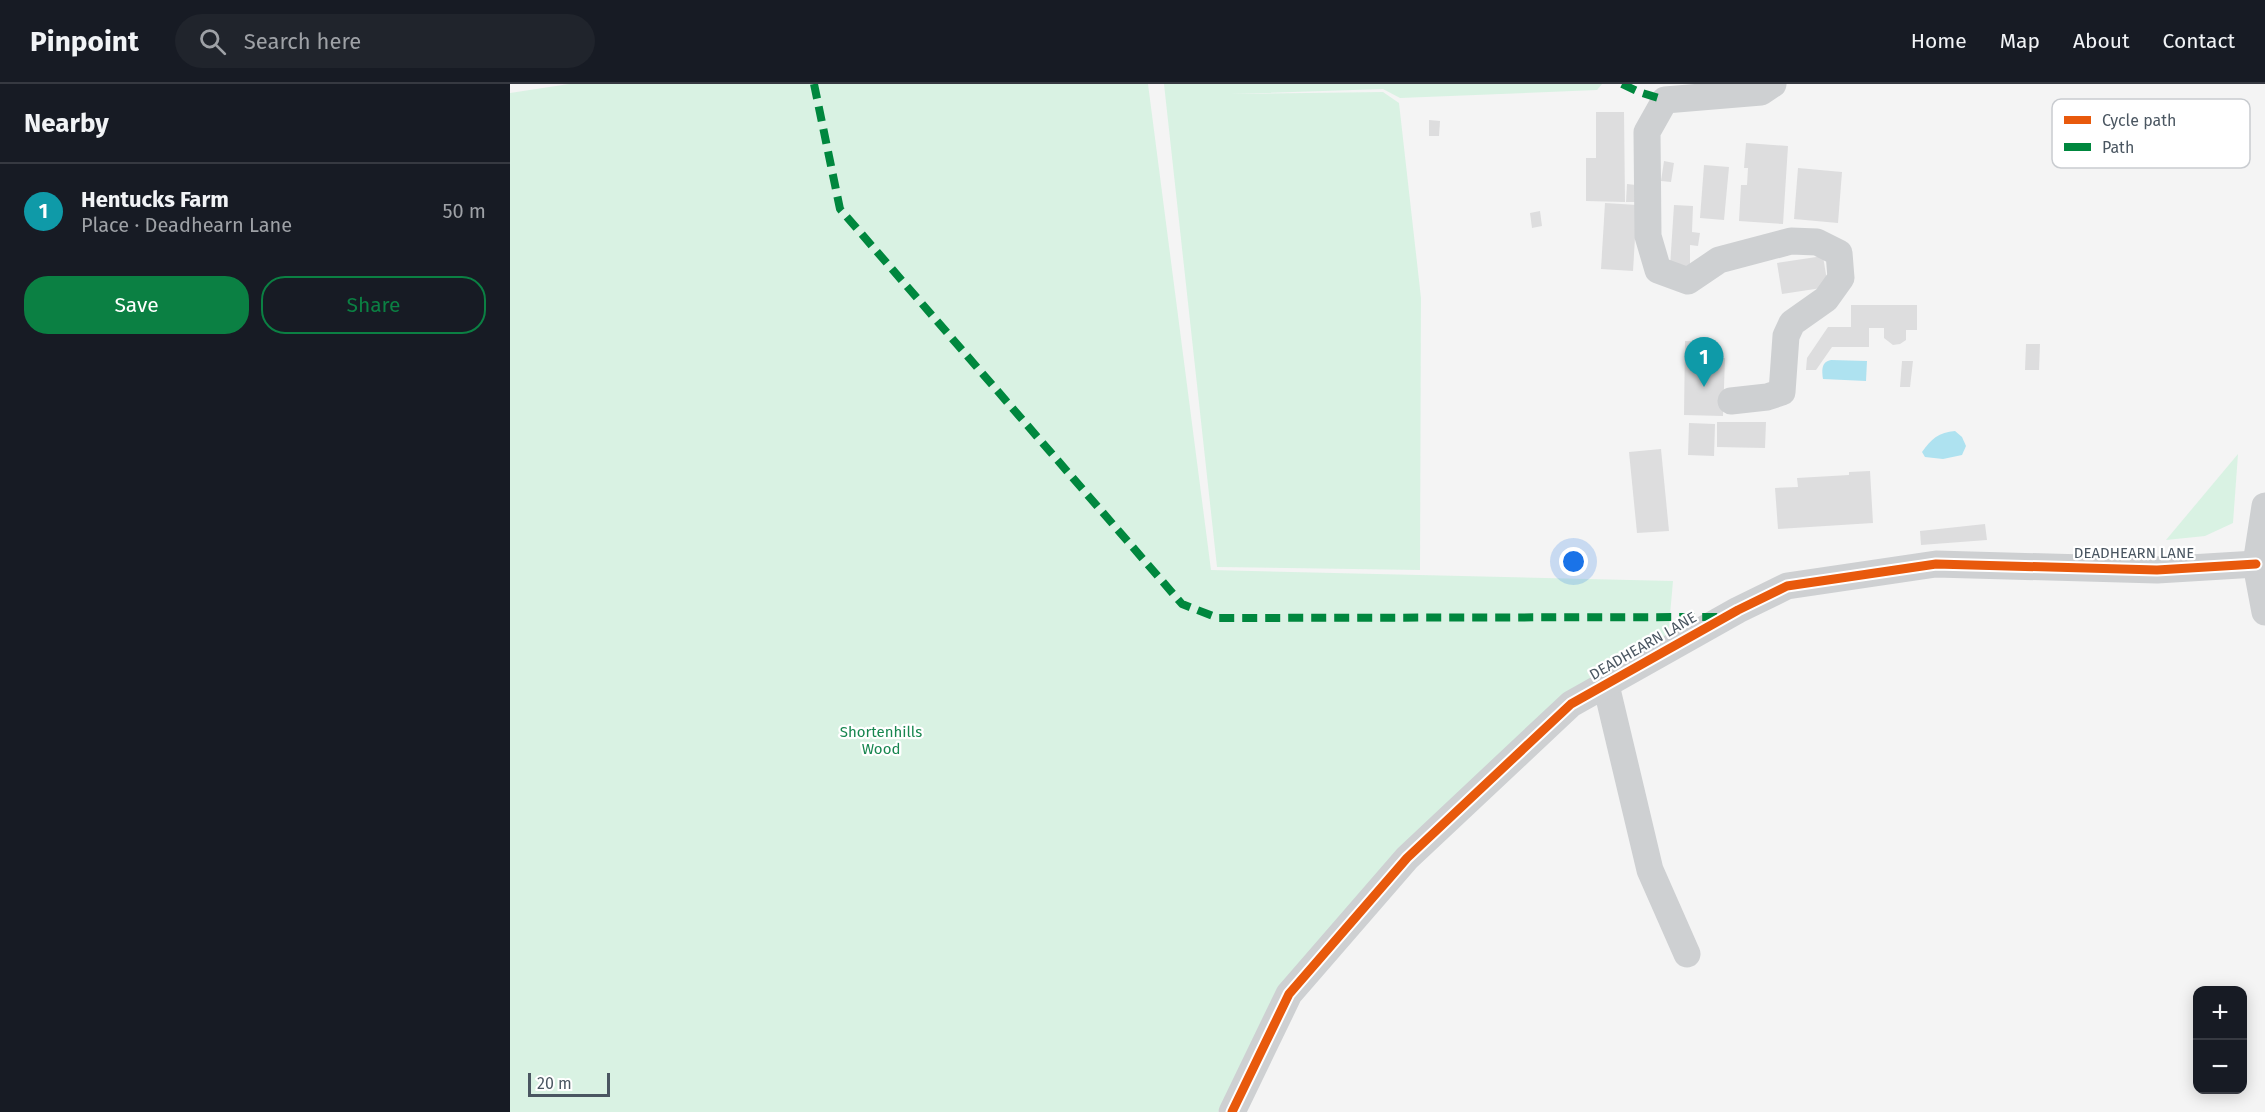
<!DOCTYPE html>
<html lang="en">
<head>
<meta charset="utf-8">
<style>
  :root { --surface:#171b24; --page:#20242c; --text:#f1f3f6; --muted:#9ea1a6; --line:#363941; --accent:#0b8043 }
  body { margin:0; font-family:"Fira Sans",sans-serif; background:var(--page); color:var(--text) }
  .controls { position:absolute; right:18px; bottom:18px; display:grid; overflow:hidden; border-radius:12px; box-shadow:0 3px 15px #0003 }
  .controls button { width:54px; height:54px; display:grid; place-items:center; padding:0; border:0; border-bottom:2px solid var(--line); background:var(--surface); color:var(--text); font:30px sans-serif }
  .scale { position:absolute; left:18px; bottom:15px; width:82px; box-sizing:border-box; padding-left:6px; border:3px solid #4a5661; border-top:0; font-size:16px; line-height:21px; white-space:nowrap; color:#4a5661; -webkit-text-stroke:4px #fff; paint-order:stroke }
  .you { position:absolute; left:1064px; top:478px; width:21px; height:21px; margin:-15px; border:4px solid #fff; border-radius:50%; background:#1a73e8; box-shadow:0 0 0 9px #1a73e833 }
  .badge { display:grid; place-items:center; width:39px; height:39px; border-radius:50%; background:var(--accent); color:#fff; font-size:20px; font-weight:700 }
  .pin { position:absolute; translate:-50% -50px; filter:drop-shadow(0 2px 3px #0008) }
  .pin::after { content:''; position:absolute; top:32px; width:21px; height:18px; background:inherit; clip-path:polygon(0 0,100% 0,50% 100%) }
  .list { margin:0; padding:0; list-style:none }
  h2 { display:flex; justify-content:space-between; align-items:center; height:78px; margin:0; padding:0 24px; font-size:26px }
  h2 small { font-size:20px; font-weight:400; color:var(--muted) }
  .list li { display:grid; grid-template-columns:39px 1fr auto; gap:18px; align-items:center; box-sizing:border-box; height:96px; padding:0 24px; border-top:2px solid var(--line) }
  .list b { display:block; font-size:22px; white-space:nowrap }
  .list p { margin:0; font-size:20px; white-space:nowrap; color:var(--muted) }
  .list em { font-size:20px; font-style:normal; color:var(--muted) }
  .actions { display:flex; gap:12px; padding:18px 24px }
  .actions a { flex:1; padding:14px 0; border:2px solid var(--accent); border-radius:24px; text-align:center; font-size:21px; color:var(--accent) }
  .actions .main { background:var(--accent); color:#fff }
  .icon { flex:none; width:33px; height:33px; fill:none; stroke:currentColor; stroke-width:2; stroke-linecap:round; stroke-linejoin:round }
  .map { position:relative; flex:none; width:1755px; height:1028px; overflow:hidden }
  header { display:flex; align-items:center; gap:36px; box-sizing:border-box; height:84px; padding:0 30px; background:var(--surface); border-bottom:2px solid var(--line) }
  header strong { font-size:28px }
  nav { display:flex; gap:33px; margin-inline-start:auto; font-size:21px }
  .search { width:420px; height:54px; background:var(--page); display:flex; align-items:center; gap:15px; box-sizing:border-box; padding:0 21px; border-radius:33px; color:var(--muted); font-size:22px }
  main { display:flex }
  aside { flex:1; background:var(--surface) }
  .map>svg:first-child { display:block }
  .green { fill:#d9f2e3 }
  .water { fill:#aee2f0 }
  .building { fill:#ddddde }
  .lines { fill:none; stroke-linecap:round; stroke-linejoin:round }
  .minor { stroke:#ced0d2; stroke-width:27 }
  .quiet { stroke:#00873e; stroke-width:8; stroke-dasharray:15 8; stroke-linecap:butt }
  .cycleway-casing { stroke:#fff; stroke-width:13 }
  .cycleway { stroke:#e8590c; stroke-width:9 }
  .labels { text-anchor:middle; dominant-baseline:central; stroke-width:4.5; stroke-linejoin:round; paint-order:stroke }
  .street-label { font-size:15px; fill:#4a5661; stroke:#fff }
  .park-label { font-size:15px; fill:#17864f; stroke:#fff }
  .key { fill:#fff; stroke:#c9ccd0; stroke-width:1.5 }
  .key-label { font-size:16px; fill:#4a5661 }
</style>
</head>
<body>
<header>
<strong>Pinpoint</strong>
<div class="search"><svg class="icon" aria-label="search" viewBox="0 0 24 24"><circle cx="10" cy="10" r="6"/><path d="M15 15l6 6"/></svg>Search here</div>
<nav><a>Home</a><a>Map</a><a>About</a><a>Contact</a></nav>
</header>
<main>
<aside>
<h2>Nearby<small></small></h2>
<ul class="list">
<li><span class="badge" style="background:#0f9aa8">1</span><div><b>Hentucks Farm</b><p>Place · Deadhearn Lane</p></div><em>50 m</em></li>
</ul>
<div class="actions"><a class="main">Save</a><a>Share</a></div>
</aside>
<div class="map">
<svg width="1755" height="1028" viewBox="0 0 1755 1028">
  <rect width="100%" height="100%" fill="#f4f4f4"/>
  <!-- green -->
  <g class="green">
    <path d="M59,0H638L701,486L1163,497L1158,554L1052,611L776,898L708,1028H0V9Z"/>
    <path d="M654,0H1092L1087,6L890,14L873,5L720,10L873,8L889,19L911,214L910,486L707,483Z"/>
    <path d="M1728,370L1723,439L1695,452L1656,456Z"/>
  </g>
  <!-- water -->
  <g class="water">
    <path d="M1321,276L1357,277L1356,297L1313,295C1312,286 1311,278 1321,276Z"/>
    <path d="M1445,347L1452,353L1456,362L1452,371L1433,375L1415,373L1412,368C1421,355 1429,348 1445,347Z"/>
  </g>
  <!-- building -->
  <g class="building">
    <path d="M1086,28H1114L1115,118L1076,117V74H1086Z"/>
    <path d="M919,36L930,37L929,52H919Z"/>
    <path d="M1236,59L1278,62L1273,140L1229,137L1231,101H1237L1238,84H1234Z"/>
    <path d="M1154,77L1164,79L1161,98L1151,97Z"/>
    <path d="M1194,81L1219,83L1214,136L1190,134Z"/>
    <path d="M1288,84L1332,88L1328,139L1284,135Z"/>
    <path d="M1117,100L1126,101L1125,118H1116Z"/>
    <path d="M1095,119L1127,121L1123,187L1091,185Z"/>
    <path d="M1164,121L1183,122L1182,148L1190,149L1188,162L1180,161V184L1160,183Z"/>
    <path d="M1030,127L1032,142L1022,144L1020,129Z"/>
    <path d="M1313,172L1318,203L1272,210L1267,179Z"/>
    <path d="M1341,221H1407V246H1396V256L1390,260L1383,261L1374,254V244H1359V263H1322L1306,286H1296L1297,274L1318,243H1341Z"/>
    <path d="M1175,257L1208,258V274H1215L1213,332L1174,331Z"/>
    <path d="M1516,260H1530L1529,286H1515Z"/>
    <path d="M1392,277H1403L1400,303H1390Z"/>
    <path d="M1207,338H1256L1255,364L1207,363Z"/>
    <path d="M1179,339L1205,340L1204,372L1178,371Z"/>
    <path d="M1151,365L1159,447L1127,449L1119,368Z"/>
    <path d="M1360,387L1363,439L1268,445L1265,404L1288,403L1287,394L1339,391V388Z"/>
    <path d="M1475,440L1477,456L1411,461L1410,447Z"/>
  </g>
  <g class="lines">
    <!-- minor -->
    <g class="minor">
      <path d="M1221,317L1257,313L1272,308L1276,252L1282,239L1316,215L1331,194L1329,169L1307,158L1281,157L1209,176L1178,197L1148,186L1138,152L1137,48L1155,16L1251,8L1263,0"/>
      <path d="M1755,422L1746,480L1755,528"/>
      <path d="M1096,601L1140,786L1177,870"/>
      <path d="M722,1028L779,910L897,774L1061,620L1228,526L1277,502L1426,480L1647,486L1746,480"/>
    </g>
    <!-- quiet -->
    <g class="quiet">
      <path d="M304,0L330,125L672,520L708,534L1210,533"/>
      <path d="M1112,0L1129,8L1155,16"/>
    </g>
    <!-- cycleway casing -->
    <g class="cycleway-casing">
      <path id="cycleway" d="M722,1028L779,910L897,774L1061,620L1228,526L1277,502L1426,480L1647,486L1746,480"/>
    </g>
    <!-- cycleway -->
    <use href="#cycleway" class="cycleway"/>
  </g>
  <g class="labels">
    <!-- street labels -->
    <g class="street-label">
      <text x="1624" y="469">DEADHEARN LANE</text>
      <text transform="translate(1133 562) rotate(-30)">DEADHEARN LANE</text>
    </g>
    <!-- park labels -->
    <g class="park-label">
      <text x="371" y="648">Shortenhills<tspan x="371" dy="17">Wood</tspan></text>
    </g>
  </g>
  <!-- legend -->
  <rect x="1542" y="15" width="198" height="69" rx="9" class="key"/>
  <rect x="1554" y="32" width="27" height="8" fill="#e8590c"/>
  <rect x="1554" y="59" width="27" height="8" fill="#00873e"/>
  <g class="key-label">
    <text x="1592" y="42">Cycle path</text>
    <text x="1592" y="69">Path</text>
  </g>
</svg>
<div class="controls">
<button>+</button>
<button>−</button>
</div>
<div class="scale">20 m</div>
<div class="you"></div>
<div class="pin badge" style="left:1194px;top:303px;background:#0f9aa8">1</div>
</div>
</main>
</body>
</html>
